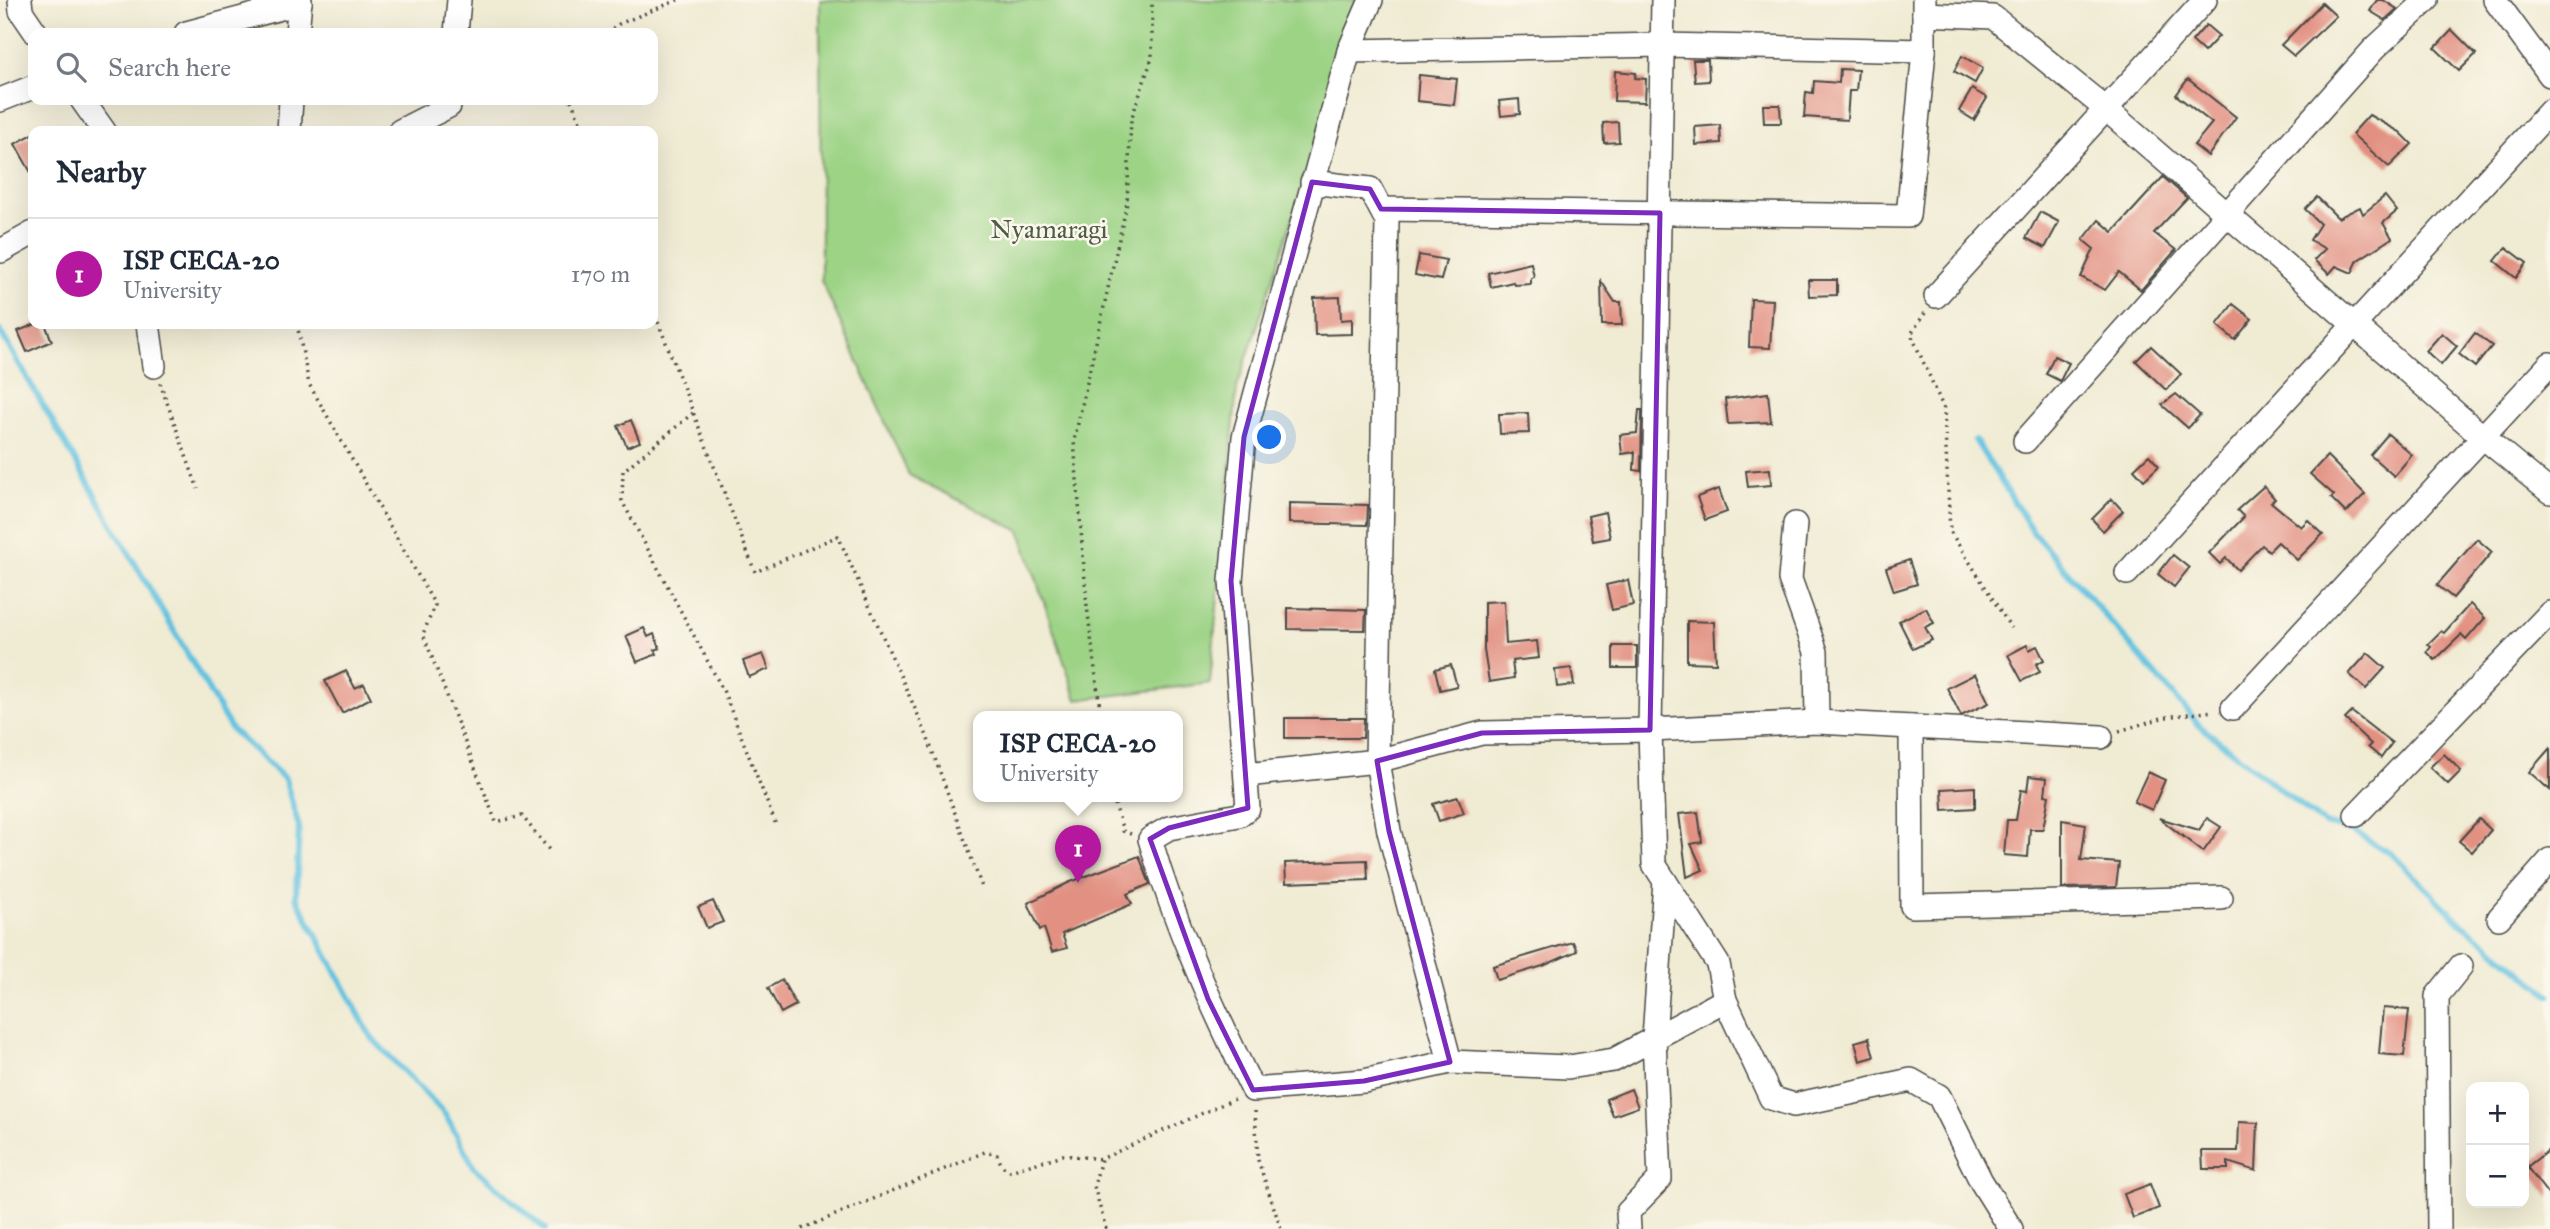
<!DOCTYPE html>
<html lang="en">
<head>
<meta charset="utf-8">
<style>
  :root { --surface:#fff; --page:#f6f6f7; --text:#1f2937; --muted:#747a83; --line:#e0e1e3; --accent:#b5179e }
  body { margin:0; font-family:"IM FELL Great Primer",serif; background:var(--page); color:var(--text) }
  .controls { position:absolute; right:21px; bottom:21px; display:grid; overflow:hidden; border-radius:14px; box-shadow:0 7px 28px #0002 }
  .controls button { width:63px; height:63px; display:grid; place-items:center; padding:0; border:0; border-bottom:2px solid var(--line); background:var(--surface); color:var(--text); font:35px sans-serif }
  .you { position:absolute; left:1270px; top:438px; width:24px; height:24px; margin:-18px; border:5px solid #fff; border-radius:50%; background:#1a73e8; box-shadow:0 0 0 10px #1a73e833 }
  .badge { display:grid; place-items:center; width:46px; height:46px; border-radius:50%; background:var(--accent); color:#fff; font-size:23px; font-weight:700 }
  .pin { position:absolute; translate:-50% -58px; filter:drop-shadow(0 2px 4px #0008) }
  .pin::after { content:''; position:absolute; top:37px; width:24px; height:21px; background:inherit; clip-path:polygon(0 0,100% 0,50% 100%) }
  .popup { position:absolute; left:973px; top:711px; width:210px; height:91px; box-sizing:border-box; display:grid; place-content:center; border-radius:14px; background:var(--surface); filter:drop-shadow(0 2px 5px #0005); font-size:23px; white-space:nowrap; color:var(--muted) }
  .popup b { font-size:26px; color:var(--text) }
  .popup::after { content:''; position:absolute; left:50%; top:100%; margin-left:-14px; border:14px solid transparent; border-top-color:var(--surface) }
  .list { margin:0; padding:0; list-style:none }
  h2 { display:flex; justify-content:space-between; align-items:center; height:91px; margin:0; padding:0 28px; font-size:30px }
  h2 small { font-size:23px; font-weight:400; color:var(--muted) }
  .list li { display:grid; grid-template-columns:46px 1fr auto; gap:21px; align-items:center; box-sizing:border-box; height:112px; padding:0 28px; border-top:2px solid var(--line) }
  .list b { display:block; font-size:26px; white-space:nowrap }
  .list p { margin:0; font-size:23px; white-space:nowrap; color:var(--muted) }
  .list em { font-size:23px; font-style:normal; color:var(--muted) }
  .icon { flex:none; width:38px; height:38px; fill:none; stroke:currentColor; stroke-width:2; stroke-linecap:round; stroke-linejoin:round }
  .map { position:relative; flex:none; width:2550px; height:1229px; overflow:hidden }
  .search { position:absolute; background:var(--surface); box-shadow:0 7px 28px #0002; left:28px; top:28px; width:630px; height:77px; display:flex; align-items:center; gap:18px; box-sizing:border-box; padding:0 24px; border-radius:14px; color:var(--muted); font-size:26px }
  .panel { position:absolute; background:var(--surface); box-shadow:0 7px 28px #0002; left:28px; top:126px; width:630px; height:203px; border-radius:14px }
  .map>svg:first-child { display:block }
  .green { fill:#9cd385; stroke:#647f58; stroke-width:2 }
  .lines { fill:none; stroke-linecap:round; stroke-linejoin:round }
  .stream { stroke:#62c2e0; stroke-width:6 }
  .building { fill:#e29081 }
  .minor-casing { stroke:#494844; stroke-width:26 }
  .path { stroke:#494844; stroke-width:3.5; stroke-dasharray:2 5; stroke-linecap:butt }
  .minor { stroke:#fff; stroke-width:23 }
  .marked { fill:none; stroke:#7b2cbf; stroke-width:5; stroke-linejoin:round }
  .labels { text-anchor:middle; dominant-baseline:central; stroke-width:5; stroke-linejoin:round; paint-order:stroke }
  .park-label { font-size:26px; fill:#4d5d46; stroke:#fbf7ec }
</style>
</head>
<body>
<div class="map">
<svg width="2550" height="1229" viewBox="0 0 2550 1229">
  <rect width="100%" height="100%" fill="#fbf7ec"/>
  <filter id="ink" filterUnits="userSpaceOnUse"><feTurbulence type="fractalNoise" baseFrequency=".0143" numOctaves="2"/><feDisplacementMap in="SourceGraphic" scale="14" xChannelSelector="R" yChannelSelector="G"/><feConvolveMatrix kernelMatrix="1 2 1 2 8 2 1 2 1" color-interpolation-filters="sRGB"/></filter>
  <filter id="wash" filterUnits="userSpaceOnUse"><feTurbulence type="fractalNoise" baseFrequency=".00686" numOctaves="4" result="noise"/><feDisplacementMap in="SourceGraphic" scale="28" xChannelSelector="R" yChannelSelector="G"/><feGaussianBlur stdDeviation="1.57" result="paint"/><feColorMatrix in="noise" values="0 0 0 0 0 0 0 0 0 0 0 0 0 0 0 0 0 1.4 0 .05"/><feComposite in="paint" operator="in"/></filter>
  <g filter="url(#wash)">
    <rect width="100%" height="100%" fill="#f0ebd3"/>
    <!-- green -->
    <path class="green" d="M820,0H1364L1237,388L1210,683L1077,700L1020,531L909,475L821,280Z"/>
    <g class="lines">
      <!-- stream -->
      <g class="stream">
        <path d="M0,331L231,729L285,779L299,827L296,897L371,1037L445,1114L474,1167L545,1229"/>
        <path d="M1975,440L2033,532L2200,726L2324,824L2350,830L2392,854L2460,922L2550,995"/>
      </g>
    </g>
    <g id="blocks">
      <!-- building -->
      <g class="building">
        <path d="M2377,0H2383L2397,9L2385,20L2370,11Z"/>
        <path d="M2322,3L2336,16L2294,56L2281,45Z"/>
        <path d="M2206,25L2219,36L2204,52L2192,41Z"/>
        <path d="M2452,30L2476,54L2459,71L2435,48Z"/>
        <path d="M1962,56L1983,68L1975,83L1954,71Z"/>
        <path d="M1693,60H1708L1709,81L1695,82Z"/>
        <path d="M1840,69L1858,70L1856,91H1849L1847,120L1804,117L1806,92L1813,93L1814,81L1839,83Z"/>
        <path d="M1615,71L1636,73L1635,78L1646,79L1645,102L1614,101Z"/>
        <path d="M1419,75L1457,79L1454,105L1417,101Z"/>
        <path d="M2188,79L2236,117L2208,156L2194,145L2212,123L2176,95Z"/>
        <path d="M1972,89L1987,98L1974,120L1959,111Z"/>
        <path d="M1519,99L1520,114L1501,116L1499,101Z"/>
        <path d="M1763,105H1780L1781,123H1764Z"/>
        <path d="M2369,115L2400,132L2412,144L2389,167L2352,134Z"/>
        <path d="M1618,122L1619,142L1604,143L1603,123Z"/>
        <path d="M1720,125L1721,143L1696,145L1695,127Z"/>
        <path d="M33,134V176L15,144Z"/>
        <path d="M2163,177L2187,198L2154,233L2176,250L2174,252L2141,290L2119,272L2105,290L2081,277L2094,249L2083,240L2099,220L2113,232Z"/>
        <path d="M2385,196L2397,211L2383,223L2392,238L2358,260L2352,273L2336,266L2329,274L2314,260L2325,249L2310,240L2320,224L2305,209L2317,197L2338,218L2360,207L2363,214Z"/>
        <path d="M2040,212L2059,222L2045,248L2026,238Z"/>
        <path d="M2506,247L2527,263L2516,278L2495,261Z"/>
        <path d="M1419,255L1446,260L1441,280L1415,275Z"/>
        <path d="M1531,263L1534,277L1531,278V284L1514,285L1513,282L1491,287L1488,273Z"/>
        <path d="M1808,280H1837V295L1809,296Z"/>
        <path d="M1601,281L1615,302H1621L1622,325H1602Z"/>
        <path d="M1340,297L1341,320L1352,319V334L1315,335L1314,298Z"/>
        <path d="M1751,299L1773,300L1770,348L1749,347Z"/>
        <path d="M2233,304L2252,319L2235,340L2217,325Z"/>
        <path d="M36,324H45L52,341L27,352L18,331Z"/>
        <path d="M2442,333L2457,346L2441,365L2426,351Z"/>
        <path d="M2475,333L2492,346L2475,367L2459,354Z"/>
        <path d="M2151,346L2181,374L2166,390L2136,361Z"/>
        <path d="M2054,356L2069,363L2060,381L2046,374Z"/>
        <path d="M1768,393L1771,422L1728,424L1725,399Z"/>
        <path d="M2176,394L2200,415L2188,428L2162,405Z"/>
        <path d="M1639,410H1642L1641,471L1634,470L1635,452L1622,454L1620,435L1637,433Z"/>
        <path d="M1528,413L1529,433L1500,434L1499,414Z"/>
        <path d="M631,420L640,442L627,447L618,426Z"/>
        <path d="M2388,434L2412,455L2394,476L2370,455Z"/>
        <path d="M2149,455L2159,466L2144,480L2134,469Z"/>
        <path d="M2327,456L2365,494L2346,513L2331,498L2334,495L2310,474Z"/>
        <path d="M1770,469L1771,485L1748,487L1746,471Z"/>
        <path d="M2264,486L2275,499L2271,502L2301,527L2308,520L2323,534L2297,560L2278,542L2269,551L2262,545L2238,570L2226,558L2220,564L2209,553L2244,517L2237,510Z"/>
        <path d="M1719,489L1727,512L1705,520L1697,497Z"/>
        <path d="M2112,499L2123,511L2103,531L2092,519Z"/>
        <path d="M1289,503L1368,505L1367,525L1289,523Z"/>
        <path d="M1605,512L1610,538L1593,541L1588,516Z"/>
        <path d="M2477,539L2492,552L2453,598L2437,585Z"/>
        <path d="M2173,555L2189,568L2174,587L2158,574Z"/>
        <path d="M1909,560L1917,584L1894,591L1886,568Z"/>
        <path d="M1628,580L1633,605L1612,610L1606,585Z"/>
        <path d="M1504,601L1506,644L1537,641L1539,658L1512,661L1514,678L1489,682L1484,650V602Z"/>
        <path d="M2470,604L2485,618L2466,640L2461,635L2435,660L2427,652L2431,647L2428,644L2441,631L2444,633Z"/>
        <path d="M1288,608L1366,610L1365,630L1288,629Z"/>
        <path d="M1926,608L1934,623L1925,627L1932,640L1913,649L1899,621Z"/>
        <path d="M1687,621L1714,622L1716,663L1687,662Z"/>
        <path d="M644,628L648,637L654,634L660,648L655,650L657,654L637,662L626,636Z"/>
        <path d="M2027,645L2029,650L2037,646L2044,660L2036,664L2040,672L2022,681L2008,655Z"/>
        <rect x="1613" y="646" width="24" height="22"/>
        <path d="M2368,653L2385,668L2366,689L2349,674Z"/>
        <path d="M763,654L769,669L749,677L743,661Z"/>
        <path d="M1451,665L1457,686L1440,690L1435,669Z"/>
        <path d="M1571,668L1574,685L1557,687L1555,670Z"/>
        <path d="M346,671L355,688L364,684L371,698L342,713L325,681Z"/>
        <path d="M1975,674L1989,703L1961,716L1947,688Z"/>
        <path d="M2352,712L2392,743L2381,758L2368,747L2371,744L2345,719Z"/>
        <path d="M1285,718H1364L1363,738H1285Z"/>
        <path d="M2550,748V790L2529,772Z"/>
        <path d="M2444,754L2461,771L2448,784L2430,767Z"/>
        <path d="M2148,772L2165,780L2152,810L2134,802Z"/>
        <path d="M2029,776L2047,778L2045,795L2049,796L2043,829H2030L2028,857L2004,855L2007,820H2016L2021,790L2027,791Z"/>
        <path d="M1975,787V808L1943,810L1942,789Z"/>
        <path d="M1458,797L1464,813L1439,821L1433,804Z"/>
        <path d="M1698,812L1702,842L1691,844L1703,870L1687,877L1679,814Z"/>
        <path d="M2159,818L2199,830L2207,818L2221,827L2203,852Z"/>
        <path d="M2479,819L2491,830L2472,852L2459,841Z"/>
        <path d="M2062,820L2086,824L2081,860L2119,863L2116,887L2062,888Z"/>
        <path d="M1139,856L1150,884L1127,894L1132,904L1062,934L1067,948L1052,952L1044,928L1040,930L1028,903L1068,883Z"/>
        <path d="M1367,860L1368,880L1286,883L1285,863Z"/>
        <path d="M713,901L723,922L707,928L698,907Z"/>
        <path d="M1573,942L1577,951L1543,966L1497,980L1493,966Z"/>
        <path d="M782,980L796,1005L781,1013L768,988Z"/>
        <path d="M2383,1008L2409,1010L2404,1056L2379,1054Z"/>
        <path d="M1869,1038L1874,1057L1860,1061L1855,1042Z"/>
        <path d="M1631,1089L1638,1107L1613,1116L1606,1099Z"/>
        <path d="M2239,1122L2258,1123L2256,1171L2228,1162V1169H2203L2202,1151H2238Z"/>
        <path d="M2550,1149V1197L2527,1167Z"/>
        <path d="M2150,1184L2159,1208L2133,1218L2124,1194Z"/>
      </g>
    </g>
  </g>
  <g filter="url(#ink)">
    <use href="#blocks" fill-opacity="0" stroke="#494844" stroke-width="2"/>
    <g class="lines">
      <!-- minor casing -->
      <g class="minor-casing">
        <g id="minor">
          <path d="M20,0L21,11L36,33"/>
          <path d="M1371,0L1349,51L1244,437L1231,581L1248,808L1239,815L1169,828L1150,839C1175,926 1213,1009 1253,1090L1364,1081L1450,1062L1568,1067L1614,1060L1725,1000"/>
          <path d="M1663,0L1650,730L1654,864L1718,964L1725,1000L1771,1098L1794,1105L1911,1080L1939,1096L1981,1181L2011,1229"/>
          <path d="M2495,0L2550,75"/>
          <path d="M1924,14L1993,17L2106,109L2483,437L2550,492"/>
          <path d="M186,33L300,3"/>
          <path d="M297,33L300,0"/>
          <path d="M456,33L459,0"/>
          <path d="M1349,51L1664,45L1924,51"/>
          <path d="M0,100L33,87"/>
          <path d="M82,100L104,131"/>
          <path d="M289,131L291,100"/>
          <path d="M400,131L449,106V100"/>
          <path d="M1312,182L1370,189L1387,221L1377,761L1389,831L1450,1062"/>
          <path d="M1381,209L1908,216L1924,51V0"/>
          <path d="M1,251L33,233"/>
          <path d="M1936,296L2205,0"/>
          <path d="M148,324L154,366"/>
          <path d="M2025,441L2374,49L2427,0"/>
          <path d="M1795,524L1790,579L1816,652L1817,722"/>
          <path d="M2127,573L2550,111"/>
          <path d="M2233,708L2550,364"/>
          <path d="M1911,727L1912,906L2221,898"/>
          <path d="M1246,775L1377,761L1482,733L1650,730L1817,722L2101,737"/>
          <path d="M2356,815L2550,613"/>
          <path d="M2499,918L2550,860"/>
          <path d="M1629,1229L1628,1212L1660,1179L1654,1038L1665,881"/>
          <path d="M2439,1229L2437,996L2461,966"/>
        </g>
      </g>
      <!-- path -->
      <g class="path">
        <path d="M607,33L619,24L678,0"/>
        <path d="M571,100L584,131"/>
        <path d="M653,309L755,572L838,536L925,731L983,890"/>
        <path d="M1925,313L1911,334L1944,409L1950,531L2011,628"/>
        <path d="M297,324L309,384L435,605L423,634L496,822L522,816L550,851"/>
        <path d="M160,383L198,489"/>
        <path d="M693,413L623,471L622,501L723,690L776,825"/>
        <path d="M1101,717L1087,606L1074,441L1127,203L1131,120L1152,58V0"/>
        <path d="M2119,731L2165,717L2214,711"/>
        <path d="M1113,797L1123,831L1131,834"/>
        <path d="M1255,1111L1258,1160L1281,1229"/>
        <path d="M802,1229L985,1152L997,1155L1002,1166L1010,1171L1063,1155L1101,1159"/>
        <path d="M1106,1229L1094,1186L1101,1159L1234,1099"/>
      </g>
      <!-- minor -->
      <use href="#minor" class="minor"/>
    </g>
  </g>
  <!-- marked area -->
  <path class="marked" d="M1312,182L1370,189L1381,209L1660,213L1650,730L1482,733L1377,761L1389,831L1450,1062L1364,1081L1253,1090L1208,999L1150,839L1169,828L1248,808L1231,581L1244,437Z"/>
  <g class="labels">
    <!-- park labels -->
    <g class="park-label">
      <text x="1049" y="229">Nyamaragi</text>
    </g>
  </g>
</svg>
<div class="controls">
<button>+</button>
<button>−</button>
</div>
<div class="you"></div>
<div class="pin badge" style="left:1078px;top:883px">1</div>
<div class="popup"><b>ISP CECA-20</b>University</div>
<div class="search"><svg class="icon" aria-label="search" viewBox="0 0 24 24"><circle cx="10" cy="10" r="6"/><path d="M15 15l6 6"/></svg>Search here</div>
<section class="panel">
<h2>Nearby<small></small></h2>
<ul class="list">
<li><span class="badge">1</span><div><b>ISP CECA-20</b><p>University</p></div><em>170 m</em></li>
</ul>
</section>
</div>
</body>
</html>
